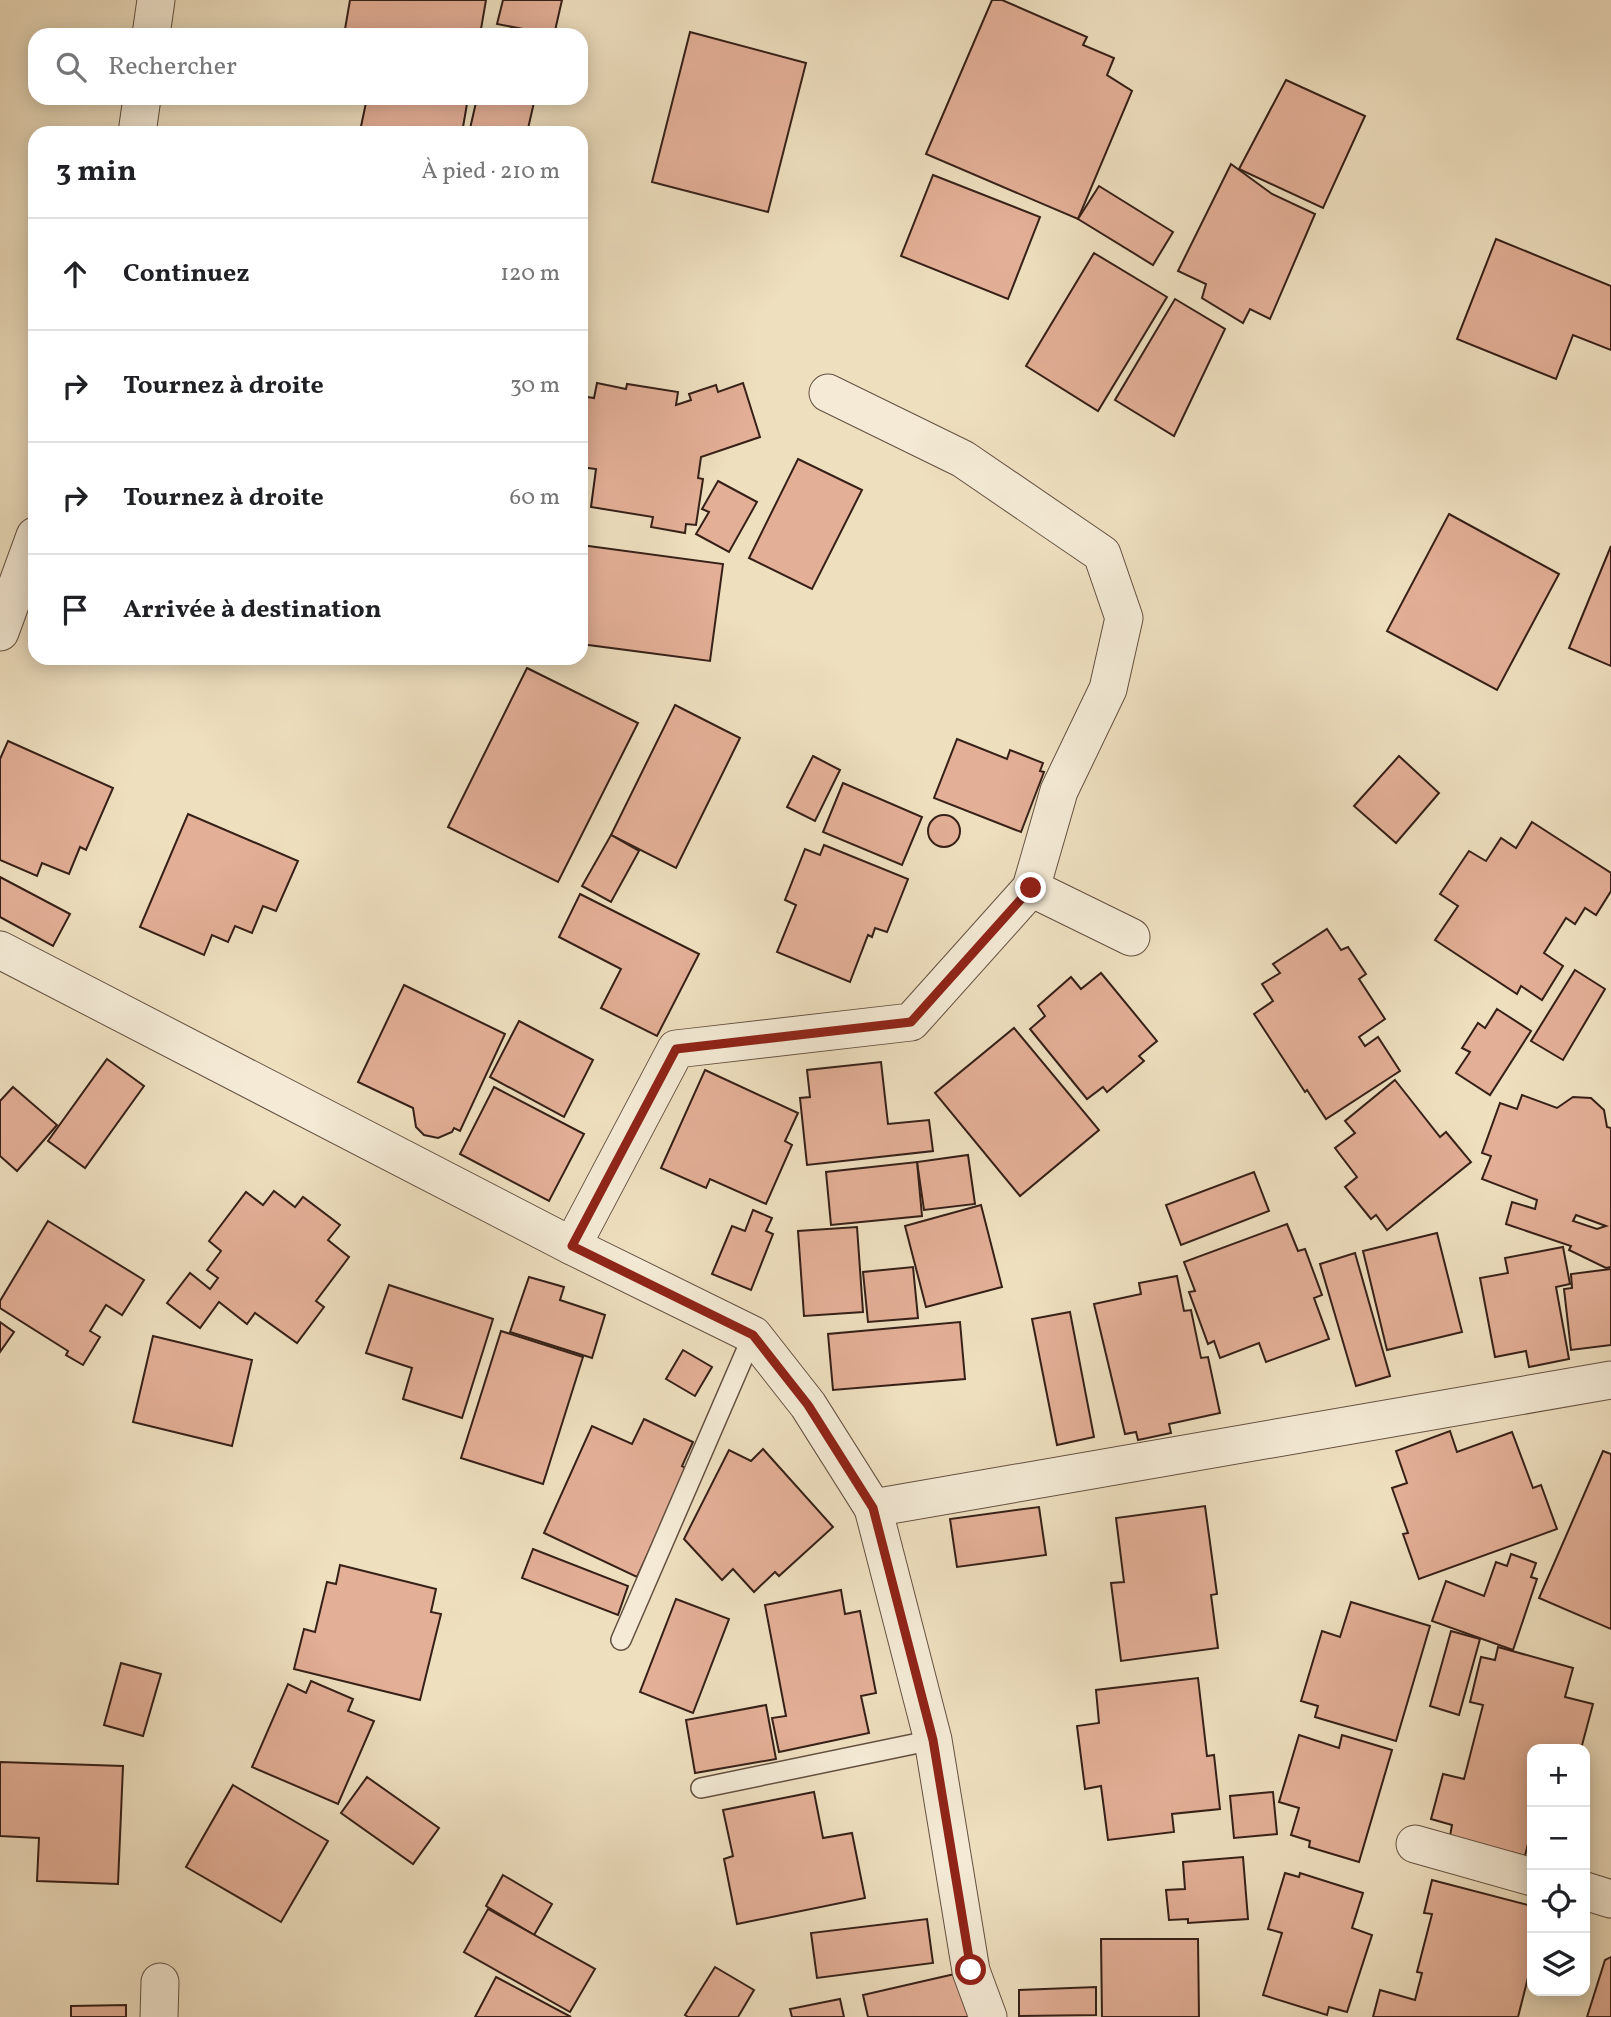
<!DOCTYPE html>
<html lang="fr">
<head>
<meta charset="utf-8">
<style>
  :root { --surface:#fff; --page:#f2f2f2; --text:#202124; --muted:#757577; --line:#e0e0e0 }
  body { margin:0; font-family:Vollkorn,serif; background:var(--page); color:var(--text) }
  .controls { position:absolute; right:21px; bottom:21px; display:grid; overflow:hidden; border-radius:14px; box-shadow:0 4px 18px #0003 }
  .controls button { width:63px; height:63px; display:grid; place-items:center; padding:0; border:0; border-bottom:2px solid var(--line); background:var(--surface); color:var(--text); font:35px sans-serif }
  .stop { position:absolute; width:21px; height:21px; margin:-16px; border:5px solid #8f2418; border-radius:50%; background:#fff }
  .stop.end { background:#8f2418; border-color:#fff; box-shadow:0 2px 7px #0008 }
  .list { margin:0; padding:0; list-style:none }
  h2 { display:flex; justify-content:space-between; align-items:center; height:91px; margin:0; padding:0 28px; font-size:30px }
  h2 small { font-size:23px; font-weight:400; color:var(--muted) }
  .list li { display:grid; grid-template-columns:46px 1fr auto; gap:21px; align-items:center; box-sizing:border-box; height:112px; padding:0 28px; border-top:2px solid var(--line) }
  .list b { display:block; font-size:26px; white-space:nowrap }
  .list em { font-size:23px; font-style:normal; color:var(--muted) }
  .icon { flex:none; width:38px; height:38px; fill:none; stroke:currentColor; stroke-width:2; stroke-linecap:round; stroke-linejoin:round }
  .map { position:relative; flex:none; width:1611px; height:2017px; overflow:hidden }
  .search { position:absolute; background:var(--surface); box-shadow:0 4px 18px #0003; left:28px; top:28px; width:560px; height:77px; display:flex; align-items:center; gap:18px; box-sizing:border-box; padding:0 24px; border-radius:21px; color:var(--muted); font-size:26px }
  .panel { position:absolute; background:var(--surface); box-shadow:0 4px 18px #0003; left:28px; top:126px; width:560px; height:539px; border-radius:21px }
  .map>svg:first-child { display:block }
  .building { fill:#e3af97; stroke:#362017; stroke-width:2; fill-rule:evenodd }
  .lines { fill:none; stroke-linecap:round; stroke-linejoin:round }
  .service-casing { stroke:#645041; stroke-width:22 }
  .minor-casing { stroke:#645041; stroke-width:39 }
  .service { stroke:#f4ead5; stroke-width:19 }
  .minor { stroke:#f4ead5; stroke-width:37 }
  .route { stroke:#8f2418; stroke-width:9 }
</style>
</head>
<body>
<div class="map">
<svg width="1611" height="2017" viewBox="0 0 1611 2017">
  <rect width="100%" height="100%" fill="#eedfbf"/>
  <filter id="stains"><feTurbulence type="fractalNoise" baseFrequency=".00286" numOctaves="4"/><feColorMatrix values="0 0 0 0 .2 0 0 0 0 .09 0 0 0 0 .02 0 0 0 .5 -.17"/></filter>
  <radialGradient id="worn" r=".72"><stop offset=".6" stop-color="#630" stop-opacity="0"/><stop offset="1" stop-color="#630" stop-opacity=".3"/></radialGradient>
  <!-- building -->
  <g class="building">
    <path d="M350,0H486L480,35H344Z"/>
    <path d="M503,0H562L554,35L497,24Z"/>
    <path d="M992,0H1002L1087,37L1083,45L1114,58L1107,75L1132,91L1078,219L926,154Z"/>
    <path d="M690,32L806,63L768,212L652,182Z"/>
    <path d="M1286,80L1365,116L1323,208L1239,169Z"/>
    <path d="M367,98H468L462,133L360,131Z"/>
    <path d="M477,98H535L527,133H469Z"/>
    <path d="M1231,164L1272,194L1315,214L1270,319L1250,309L1243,323L1202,298L1206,284L1178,271Z"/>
    <path d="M933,175L1040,217L1008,299L901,256Z"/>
    <path d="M1099,186L1173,232L1153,265L1078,219Z"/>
    <path d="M1496,239L1611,286V350L1573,335L1556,379L1457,339Z"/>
    <path d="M1094,253L1167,297L1098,411L1026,366Z"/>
    <path d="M1175,299L1225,329L1174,436L1115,400Z"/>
    <path d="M597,383L626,389L627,384L678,392L676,405L691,400L689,394L716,385L718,392L743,383L760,437L701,457L698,478L703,479L696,525L686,524L685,533L651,527L653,517L591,507L596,469L581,467V396L594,398Z"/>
    <path d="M798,459L862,490L812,589L749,558Z"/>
    <path d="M718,481L757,502L729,552L696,534L709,512L702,509Z"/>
    <path d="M1449,514L1559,574L1497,690L1387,631Z"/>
    <path d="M581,545L723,564L710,661L581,644Z"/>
    <path d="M1611,546V666L1569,648Z"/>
    <path d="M527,668L638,723L558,882L448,827Z"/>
    <path d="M675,705L740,738L676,868L611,835Z"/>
    <path d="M957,739L1007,759L1010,750L1043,763L1040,771L1044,772L1021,832L934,798Z"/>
    <path d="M8,741L113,788L86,850L80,847L69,874L42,863L37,876L0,860V759Z"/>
    <path d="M813,756L840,770L815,821L787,807Z"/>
    <path d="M1399,756L1439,793L1396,843L1354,806Z"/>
    <path d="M843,783L922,817L902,865L823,832Z"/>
    <path d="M188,814L298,861L276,911L263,906L252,933L235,926L228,942L212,935L204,955L140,927Z"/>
    <circle cx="944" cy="831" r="16"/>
    <path d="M1532,822L1611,873V891L1596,915L1585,908L1575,924L1566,918L1544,953L1563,966L1542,1000L1521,986L1517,994L1435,940L1458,906L1440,894L1469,851L1486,861L1501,838L1516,848Z"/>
    <path d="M611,835L639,851L611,902L582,886Z"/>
    <path d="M824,845L908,879L887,932L875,928L872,937L868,935L850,982L777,952L796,905L785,900L805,849L820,855Z"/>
    <path d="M0,877L70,914L53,946L0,917Z"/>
    <path d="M580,894L699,954L657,1036L601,1008L621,969L559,937Z"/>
    <path d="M1327,929L1341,950L1348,947L1366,974L1359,979L1385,1019L1359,1037L1365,1046L1378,1037L1400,1071L1326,1119L1307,1090L1305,1092L1254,1014L1273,1001L1262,984L1280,973L1273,964Z"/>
    <path d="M1575,970L1605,989L1563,1060L1531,1041Z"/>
    <path d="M1101,973L1157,1041L1139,1056L1144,1061L1107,1092L1103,1087L1087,1099L1030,1029L1045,1016L1038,1006L1071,977L1081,989Z"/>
    <path d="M404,985L505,1034L460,1131L454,1128L452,1132L438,1138L424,1135L416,1127L413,1108L358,1082Z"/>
    <path d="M1497,1009L1531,1031L1490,1095L1456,1073L1470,1052L1462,1048L1478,1023L1485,1028Z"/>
    <path d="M519,1021L593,1060L564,1117L490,1077Z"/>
    <path d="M1014,1028L1099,1130L1020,1196L935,1093Z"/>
    <path d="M107,1059L144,1086L85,1168L48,1141Z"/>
    <path d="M881,1062L888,1124L929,1120L933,1151L807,1165L800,1098L810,1097L807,1070Z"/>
    <path d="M705,1070L798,1113L785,1141L792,1145L766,1204L710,1179L706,1188L661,1168Z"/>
    <path d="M1395,1080L1440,1137L1446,1132L1471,1162L1387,1230L1376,1215L1371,1219L1345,1187L1357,1177L1335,1148L1355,1133L1345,1121Z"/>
    <path d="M13,1087L57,1125L17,1171L0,1156V1101Z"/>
    <path d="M494,1087L584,1134L549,1201L460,1154Z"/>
    <path d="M1522,1095L1557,1108L1573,1097L1591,1098L1604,1110L1607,1127L1611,1128V1267L1606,1268L1569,1250L1571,1246L1506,1224L1512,1202L1535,1209L1537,1200L1482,1179L1491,1156L1482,1153L1500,1103L1517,1109ZM1576,1215L1606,1226L1597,1229L1573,1221Z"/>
    <path d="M968,1155L975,1204L924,1210L917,1162Z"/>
    <path d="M917,1162L922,1216L831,1225L826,1172Z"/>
    <path d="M1254,1172L1269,1211L1181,1245L1166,1205Z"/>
    <path d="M274,1191L295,1207L303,1197L340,1225L328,1240L349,1257L316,1301L324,1307L297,1343L255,1313L247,1324L219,1302L200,1328L167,1303L190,1273L210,1289L218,1278L207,1270L221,1251L209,1241L246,1192L263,1205Z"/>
    <path d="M981,1205L1002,1287L926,1307L905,1226Z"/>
    <path d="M753,1210L772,1218L766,1231L773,1234L751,1290L712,1274L732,1226L745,1231Z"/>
    <path d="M48,1221L144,1280L122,1315L106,1305L90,1331L100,1337L83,1365L66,1355L68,1351L0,1308V1301Z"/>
    <path d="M1287,1224L1298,1251L1305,1249L1322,1295L1314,1298L1329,1339L1266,1362L1259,1343L1220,1358L1214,1341L1208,1344L1189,1292L1195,1291L1184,1262Z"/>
    <path d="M857,1227L863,1312L804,1316L798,1231Z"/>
    <path d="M1437,1233L1462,1332L1387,1350L1363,1251Z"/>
    <path d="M1563,1247L1570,1284L1556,1287L1569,1359L1529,1367L1526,1351L1495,1357L1480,1278L1508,1273L1505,1258Z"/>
    <path d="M1355,1253L1390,1376L1356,1386L1320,1264Z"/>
    <path d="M913,1267L918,1318L868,1322L863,1272Z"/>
    <path d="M1611,1269V1345L1571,1350L1564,1289L1572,1288L1571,1274Z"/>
    <path d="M1177,1276L1184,1311L1191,1310L1201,1358L1208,1357L1220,1413L1169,1424L1171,1433L1138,1440L1136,1432L1125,1434L1094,1304L1141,1294L1139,1283Z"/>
    <path d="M529,1277L564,1287L560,1300L605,1315L592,1358L510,1332Z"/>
    <path d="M389,1285L493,1319L462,1418L403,1399L412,1368L366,1353Z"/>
    <path d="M1070,1312L1094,1437L1057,1445L1032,1319Z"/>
    <path d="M0,1322L14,1332L0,1352Z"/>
    <path d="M960,1322L965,1379L833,1390L828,1334Z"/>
    <path d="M501,1331L583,1357L543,1484L461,1458Z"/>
    <path d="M153,1336L252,1360L232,1446L133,1422Z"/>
    <path d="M683,1350L712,1367L695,1396L666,1379Z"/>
    <path d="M644,1419L693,1442L682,1466L687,1469L637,1577L544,1533L592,1426L632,1444Z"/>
    <path d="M1450,1431L1457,1452L1512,1432L1533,1488L1541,1485L1557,1529L1419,1579L1403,1534L1408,1533L1392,1488L1407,1483L1396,1451Z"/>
    <path d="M763,1449L833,1527L779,1576L775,1572L754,1592L733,1569L722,1580L684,1539L729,1450L751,1461Z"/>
    <path d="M1603,1451L1611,1454V1629L1539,1598Z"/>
    <path d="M1205,1506L1217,1594L1211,1595L1218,1648L1121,1661L1111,1583L1124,1582L1116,1518Z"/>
    <path d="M1039,1507L1046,1555L957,1567L950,1519Z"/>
    <path d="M533,1549L628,1586L618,1615L522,1578Z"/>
    <path d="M1511,1554L1536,1563L1531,1577L1537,1579L1513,1650L1432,1621L1446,1581L1484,1596L1496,1562L1507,1566Z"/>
    <path d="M340,1565L436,1589L431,1612L441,1614L420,1700L294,1669L304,1629L315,1632L327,1582L336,1584Z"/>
    <path d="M841,1590L845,1614L860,1611L876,1693L861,1696L869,1733L779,1752L772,1718L786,1716L765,1605Z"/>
    <path d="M676,1599L729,1619L693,1713L640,1692Z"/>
    <path d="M1351,1602L1430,1626L1396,1741L1315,1717L1318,1706L1301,1701L1322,1631L1340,1637Z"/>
    <path d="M1451,1631L1480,1639L1459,1715L1430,1706Z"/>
    <path d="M1498,1647L1573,1668L1565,1697L1593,1704L1581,1749H1532V1827L1525,1856L1450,1836L1452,1825L1431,1819L1443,1774L1464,1779L1483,1705L1470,1702L1481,1657L1495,1660Z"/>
    <path d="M121,1663L161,1674L143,1736L104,1725Z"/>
    <path d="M1198,1678L1207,1756L1214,1755L1220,1809L1172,1814L1174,1832L1108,1840L1101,1786L1085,1789L1077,1726L1099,1723L1096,1690Z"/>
    <path d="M311,1681L353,1699L348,1711L374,1721L338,1804L252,1767L288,1684L306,1693Z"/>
    <path d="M766,1705L776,1759L695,1773L686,1720Z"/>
    <path d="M1299,1735L1339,1748L1342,1735L1392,1750L1359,1862L1309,1847L1310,1841L1291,1835L1299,1808L1279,1802Z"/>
    <path d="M0,1762L123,1766L118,1884L37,1881L39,1838L0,1836Z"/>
    <path d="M367,1777L439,1828L413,1864L341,1813Z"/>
    <path d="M233,1785L328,1841L281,1922L186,1867Z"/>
    <path d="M814,1792L823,1838L852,1833L865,1898L737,1924L724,1859L733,1856L723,1810Z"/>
    <path d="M1273,1792L1277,1834L1234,1838L1230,1796Z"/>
    <path d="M1243,1857L1248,1919L1188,1923V1919L1169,1920L1166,1890L1185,1889L1183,1862Z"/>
    <path d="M1285,1873L1299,1877L1300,1873L1363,1893L1352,1928L1372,1935L1347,2012L1329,2007L1327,2015L1263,1995L1282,1933L1268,1929Z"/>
    <path d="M503,1875L552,1904L534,1935L486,1906Z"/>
    <path d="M1432,1880L1532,1906V1962L1518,2017H1373L1380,1990L1415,2000L1422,1973L1417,1972L1432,1914L1424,1913Z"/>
    <path d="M488,1909L595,1969L570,2012L464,1952Z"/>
    <path d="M927,1919L933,1963L817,1978L811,1933Z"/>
    <path d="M1101,1939H1198L1199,2017H1102Z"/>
    <path d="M1611,1957V2017H1587L1605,1960Z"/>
    <path d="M715,1967L754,1990L738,2017H688L685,2015Z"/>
    <path d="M959,1973L969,2017H868L863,1995Z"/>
    <path d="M496,1977L571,2017H475Z"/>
    <path d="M1096,1987V2015L1019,2016V1990Z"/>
    <path d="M840,1999L844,2017H792L790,2009Z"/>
    <path d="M126,2005V2017H71V2006Z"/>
  </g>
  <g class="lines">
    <!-- service casing -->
    <g class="service-casing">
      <g id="service">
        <path d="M621,1640L753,1335"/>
        <path d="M701,1788L933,1740"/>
      </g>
    </g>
    <!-- minor casing -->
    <g class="minor-casing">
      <g id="minor">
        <path d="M151,35L156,0"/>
        <path d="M137,133L142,98"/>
        <path d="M0,632L35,536"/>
        <path d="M1031,888L1131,937"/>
        <path d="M0,950L572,1246L753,1335L808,1405L873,1508L933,1740L971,1971L988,2017"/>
        <path d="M572,1246L676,1049L911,1022L1031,888L1059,791L1108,689L1124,618L1102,554L963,459L828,393"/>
        <path d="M873,1508L1611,1380"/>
        <path d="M1415,1844L1532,1877"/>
        <path d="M1585,1891L1611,1899"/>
        <path d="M159,2017L160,1982"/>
      </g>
    </g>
    <!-- service -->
    <use href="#service" class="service"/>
    <!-- minor -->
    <use href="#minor" class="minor"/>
  </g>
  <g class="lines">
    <!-- route -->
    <path class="route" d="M971,1970L933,1740L873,1508L808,1405L753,1335L572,1246L676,1049L911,1022L1031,888"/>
  </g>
  <rect width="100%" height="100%" filter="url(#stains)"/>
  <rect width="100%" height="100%" fill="url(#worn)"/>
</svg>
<div class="controls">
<button>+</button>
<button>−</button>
<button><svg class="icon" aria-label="locate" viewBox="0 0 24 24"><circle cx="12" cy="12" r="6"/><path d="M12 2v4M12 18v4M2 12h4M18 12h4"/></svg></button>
<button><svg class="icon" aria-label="layers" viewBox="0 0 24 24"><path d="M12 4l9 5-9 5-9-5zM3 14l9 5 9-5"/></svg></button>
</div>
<div class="stop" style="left:971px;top:1970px"></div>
<div class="stop end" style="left:1031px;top:888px"></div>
<div class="search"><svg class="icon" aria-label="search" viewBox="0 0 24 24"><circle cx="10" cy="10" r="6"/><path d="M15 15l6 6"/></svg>Rechercher</div>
<section class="panel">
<h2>3 min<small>À pied · 210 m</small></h2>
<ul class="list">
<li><svg class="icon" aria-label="ahead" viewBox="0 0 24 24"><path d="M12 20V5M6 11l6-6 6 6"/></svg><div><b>Continuez</b></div><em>120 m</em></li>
<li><svg class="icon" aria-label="right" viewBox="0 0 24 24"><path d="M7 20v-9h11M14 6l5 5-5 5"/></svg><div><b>Tournez à droite</b></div><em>30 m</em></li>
<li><svg class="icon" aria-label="right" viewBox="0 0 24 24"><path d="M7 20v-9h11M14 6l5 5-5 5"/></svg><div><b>Tournez à droite</b></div><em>60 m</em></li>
<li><svg class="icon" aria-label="arrive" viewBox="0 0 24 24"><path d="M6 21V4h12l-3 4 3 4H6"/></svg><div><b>Arrivée à destination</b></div></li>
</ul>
</section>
</div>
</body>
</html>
